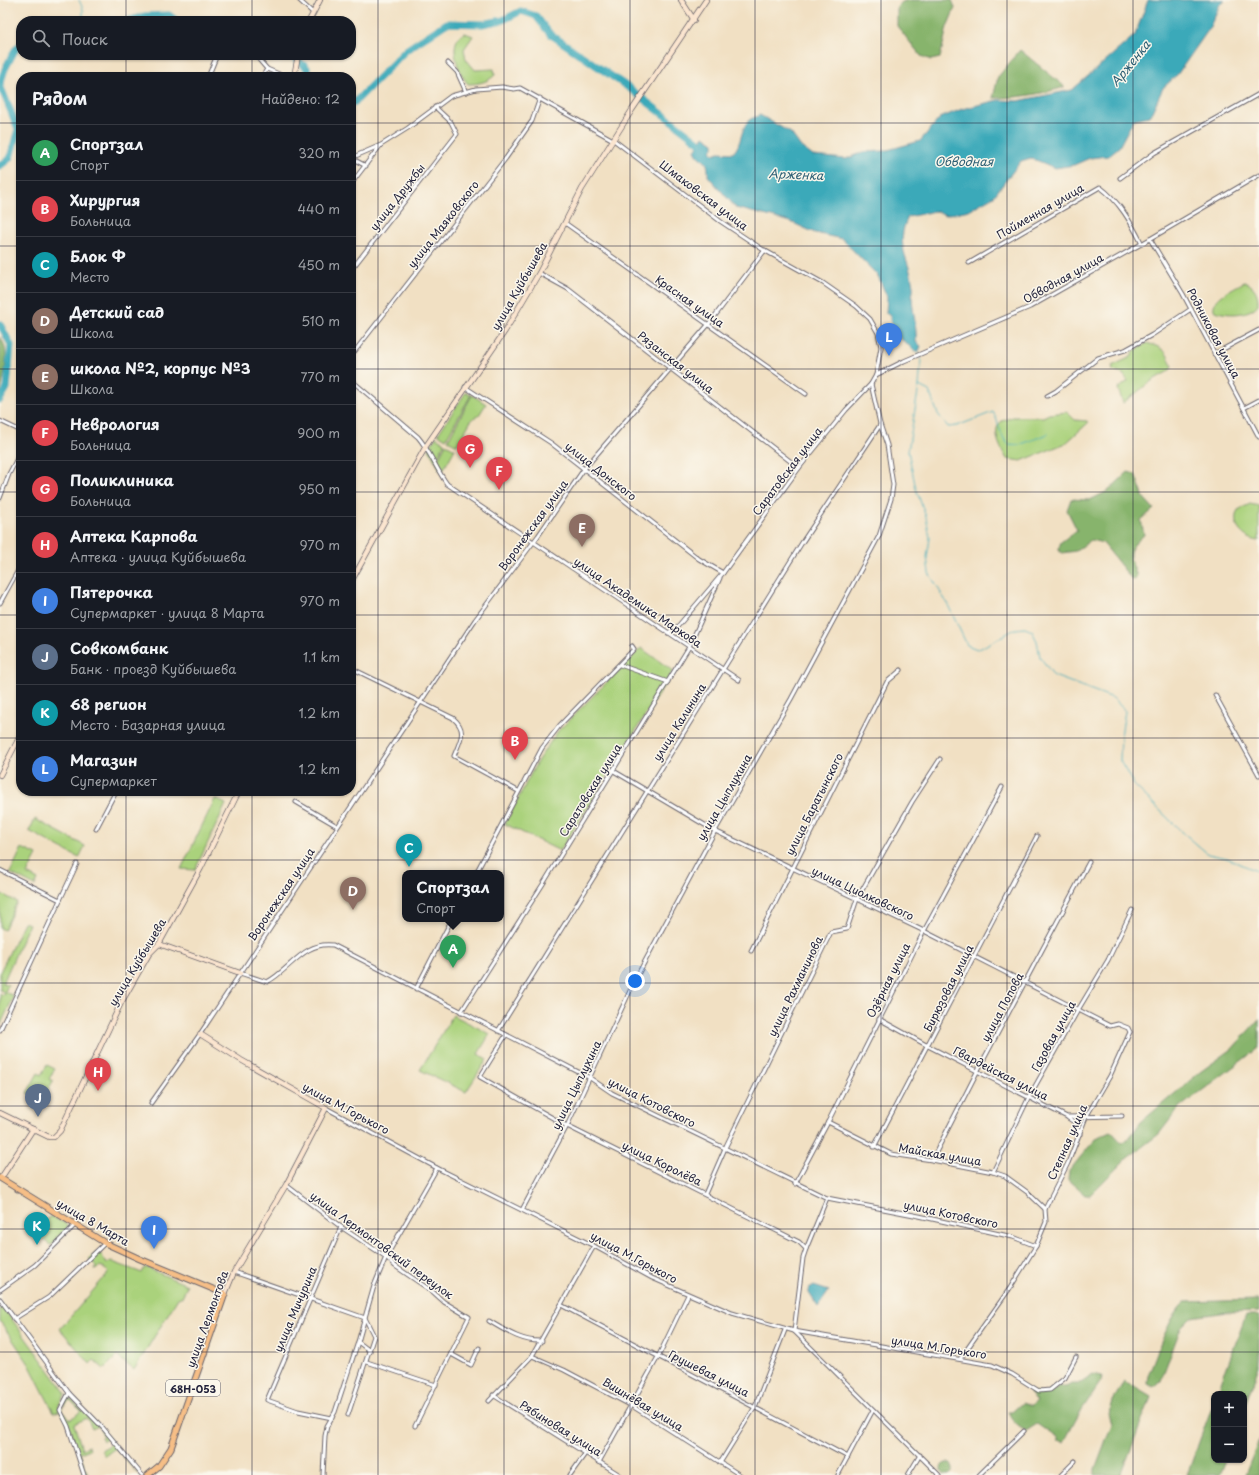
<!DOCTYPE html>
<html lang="ru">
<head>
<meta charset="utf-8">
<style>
  :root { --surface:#171b24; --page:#242831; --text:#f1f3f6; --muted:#9ea1a6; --line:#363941; --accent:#1f6fb2 }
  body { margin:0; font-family:"Playpen Sans",sans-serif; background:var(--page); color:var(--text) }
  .controls { position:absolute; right:12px; bottom:12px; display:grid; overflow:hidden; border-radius:8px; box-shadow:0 1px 3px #0004 }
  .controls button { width:36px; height:36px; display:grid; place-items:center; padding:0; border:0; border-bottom:1px solid var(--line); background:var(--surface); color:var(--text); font:20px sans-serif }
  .you { position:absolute; left:635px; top:981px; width:14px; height:14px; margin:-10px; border:3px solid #fff; border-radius:50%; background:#1a73e8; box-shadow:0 0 0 6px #1a73e833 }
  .badge { display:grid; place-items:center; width:26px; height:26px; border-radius:50%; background:var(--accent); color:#fff; font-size:13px; font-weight:700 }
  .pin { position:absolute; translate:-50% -33px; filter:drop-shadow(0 1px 2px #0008) }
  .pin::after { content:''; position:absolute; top:21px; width:14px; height:12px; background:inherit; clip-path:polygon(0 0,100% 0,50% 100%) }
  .popup { position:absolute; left:402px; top:870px; width:102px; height:52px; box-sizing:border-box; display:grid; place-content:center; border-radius:8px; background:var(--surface); filter:drop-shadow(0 1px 3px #0005); font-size:13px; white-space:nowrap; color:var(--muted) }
  .popup b { font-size:15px; color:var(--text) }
  .popup::after { content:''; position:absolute; left:50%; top:100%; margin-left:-8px; border:8px solid transparent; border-top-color:var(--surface) }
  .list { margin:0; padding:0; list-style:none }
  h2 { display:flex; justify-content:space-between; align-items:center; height:52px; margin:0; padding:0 16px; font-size:17px }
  h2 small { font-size:13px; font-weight:400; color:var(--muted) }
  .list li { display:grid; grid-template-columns:26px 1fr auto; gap:12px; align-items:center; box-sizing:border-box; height:56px; padding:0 16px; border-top:1px solid var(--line) }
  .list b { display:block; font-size:15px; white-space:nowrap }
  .list p { margin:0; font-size:13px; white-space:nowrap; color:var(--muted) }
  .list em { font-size:13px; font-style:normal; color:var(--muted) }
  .icon { flex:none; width:22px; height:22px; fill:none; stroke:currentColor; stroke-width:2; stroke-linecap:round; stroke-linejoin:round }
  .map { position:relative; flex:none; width:1259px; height:1475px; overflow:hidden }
  .search { position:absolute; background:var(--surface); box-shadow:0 1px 3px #0004; left:16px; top:16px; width:340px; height:44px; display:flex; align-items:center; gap:10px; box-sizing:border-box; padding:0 14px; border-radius:16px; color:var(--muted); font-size:15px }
  .panel { position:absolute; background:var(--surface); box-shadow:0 1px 3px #0004; left:16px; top:72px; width:340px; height:724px; border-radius:16px }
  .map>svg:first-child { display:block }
  .green { fill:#aad27c; stroke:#667a5c; fill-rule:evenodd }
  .forest { fill:#87b46c; stroke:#546b54 }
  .water { fill:#3aa9b9; stroke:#2e667a }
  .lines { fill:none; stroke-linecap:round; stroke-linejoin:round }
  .stream { stroke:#3aa9b9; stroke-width:1 }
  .river { stroke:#3aa9b9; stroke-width:7 }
  .street-casing { stroke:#6a646b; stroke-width:5 }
  .secondary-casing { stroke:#6a646b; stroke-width:6 }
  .primary-casing { stroke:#6a646b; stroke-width:7 }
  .street { stroke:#fff; stroke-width:3 }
  .secondary { stroke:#fbe5cf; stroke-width:4.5 }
  .primary { stroke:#f6be86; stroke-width:5 }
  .grid { fill:none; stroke:#22223b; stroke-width:1; stroke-opacity:0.55 }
  .labels { text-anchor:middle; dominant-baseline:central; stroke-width:3; stroke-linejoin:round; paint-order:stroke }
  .shield { fill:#fbf7ec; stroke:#636270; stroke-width:1 }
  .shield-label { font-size:10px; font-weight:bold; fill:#22223b }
  .street-label { font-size:11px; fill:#22223b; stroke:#fbf7ec }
  .water-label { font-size:12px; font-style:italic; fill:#2d5f74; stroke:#fbf7ec }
</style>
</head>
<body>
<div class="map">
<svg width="1259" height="1475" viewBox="0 0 1259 1475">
  <rect width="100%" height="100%" fill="#fbf7ec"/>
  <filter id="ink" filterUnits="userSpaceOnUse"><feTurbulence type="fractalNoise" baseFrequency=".025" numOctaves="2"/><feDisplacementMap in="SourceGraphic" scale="8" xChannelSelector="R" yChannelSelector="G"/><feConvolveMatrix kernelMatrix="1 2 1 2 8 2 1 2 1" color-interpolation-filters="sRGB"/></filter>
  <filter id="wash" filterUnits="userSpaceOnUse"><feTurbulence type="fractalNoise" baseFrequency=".012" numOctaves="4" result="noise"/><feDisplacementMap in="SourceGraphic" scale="16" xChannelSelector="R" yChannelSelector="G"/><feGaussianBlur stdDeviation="0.9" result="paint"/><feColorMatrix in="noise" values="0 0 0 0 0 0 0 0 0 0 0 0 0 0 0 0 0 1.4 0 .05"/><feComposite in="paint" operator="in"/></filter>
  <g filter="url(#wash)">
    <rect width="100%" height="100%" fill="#f1e0c3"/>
    <!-- green -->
    <g class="green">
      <path d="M465,33L473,36L464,49L466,59L475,70L494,69L495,75C488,82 478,84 468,84C458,73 446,40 465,33Z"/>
      <path d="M1244,282C1253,284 1259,293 1258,304C1251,316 1224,316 1214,310C1211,298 1234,288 1244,282Z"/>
      <path d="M1147,343C1164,348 1167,351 1172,367L1169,371L1153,380L1123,403L1118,389L1128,381L1123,374L1113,371L1112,366L1131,357L1134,351Z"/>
      <path d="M466,392L471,395L446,439L438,434Z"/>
      <path d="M472,395L486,404L479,415L472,419L457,445L448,440Z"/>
      <path d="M1067,412L1075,420L1087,421L1088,423L1066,443L1044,452L1021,461L1007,459C1001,449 990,430 1002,421L1012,417H1043L1049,414Z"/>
      <path d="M436,437L445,443L435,461L429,449Z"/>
      <path d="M446,444L455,449L442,472L436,463Z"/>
      <path d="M1250,504L1259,506V541C1244,539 1230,526 1238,510Z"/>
      <path d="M641,648L673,671L560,851L505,824L538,760L558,731Z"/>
      <path d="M215,799L226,804L195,870L181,869Z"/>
      <path d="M35,819L85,846L79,858L29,831Z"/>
      <path d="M22,848L37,855L27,874L38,880L35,886L10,873Z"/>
      <path d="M0,893L17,902L4,930L0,928Z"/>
      <path d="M24,922L29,924L3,983L8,985L5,992L14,996L0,1026V993L3,995L4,992L0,990V972Z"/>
      <path d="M453,1015L490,1034L478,1054L487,1059L466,1092L420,1070Z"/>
      <path d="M47,1065L55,1069L49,1079L53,1081L42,1101L27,1093L38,1073L41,1075Z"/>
      <path d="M50,1216L65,1223L69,1227L54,1244L50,1245L38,1234Z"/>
      <path d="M96,1253L101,1254L107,1264L110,1261L142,1273L145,1267L187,1285L183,1296L178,1298L134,1370L117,1356L104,1369L94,1360L90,1364L60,1329L109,1272L100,1266L96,1270L95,1268L96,1266L89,1259Z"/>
      <path d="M0,1303L65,1392V1395L59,1405V1411L54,1413L29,1364L0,1321Z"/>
      <path d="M68,1396L99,1426L139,1475L115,1448L105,1456L101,1450L112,1444L108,1439L103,1441L101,1437L103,1436L99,1426L92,1429L87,1418L74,1424L82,1449L89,1446L90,1449L80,1453L88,1475H86L69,1426L61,1410ZM70,1400L81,1411L70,1420L61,1408Z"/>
    </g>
    <!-- forest -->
    <g class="forest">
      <path d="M909,0H952L955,8L947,27L940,58L931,60L921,56L897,26V7L902,2Z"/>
      <path d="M1020,50L1065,87C1041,94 1018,98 993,98L998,77Z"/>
      <path d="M0,337C11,351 4,377 0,393Z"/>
      <path d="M1128,472L1135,474L1144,498L1154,509L1141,520L1144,535C1125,552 1128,553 1137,576L1133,581L1103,543L1091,540L1076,551L1062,553L1058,550L1061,542L1077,530L1067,510L1071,499L1090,500L1108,491Z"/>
      <path d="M1259,1019V1046L1257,1049L1179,1108L1159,1134L1125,1160L1090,1195H1085L1068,1180L1069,1171L1087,1149L1098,1137L1111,1131L1122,1143L1129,1138L1141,1122L1200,1072L1232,1049Z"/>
      <path d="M1259,1300V1311L1228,1312L1191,1317L1181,1327L1161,1380L1153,1387L1147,1384L1148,1375C1157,1355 1168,1317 1185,1302Z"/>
      <path d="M1246,1315H1259V1367L1244,1407V1394H1217Z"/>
      <path d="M1093,1374L1102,1376L1101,1381L1079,1414L1064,1442L1057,1441V1438L1037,1424L1026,1431C1018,1427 1011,1421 1008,1412H1012L1022,1403L1031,1406L1037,1401L1029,1391C1040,1395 1051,1395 1059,1385L1066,1387L1071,1384H1078Z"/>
      <path d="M1124,1381L1151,1397L1121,1475H1095V1469L1112,1424L1109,1414L1113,1401Z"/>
      <path d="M1214,1401V1460H1225L1219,1475H1187Z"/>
      <path d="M1259,1440V1475H1245Z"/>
      <circle cx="947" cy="1469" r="6"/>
    </g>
    <!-- water -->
    <g class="water">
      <path d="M1148,0H1225L1220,4L1209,29L1177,75L1163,88L1150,116L1134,119L1119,147L1108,156L1090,158L1074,165L1055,168L1031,158L1021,161L994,196L969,210L946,215L935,211L908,217C894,246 910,258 913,286C914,290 912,294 912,298C913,313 917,327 916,342L921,346L919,351H914C901,335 892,340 890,316L886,313L887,297L878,276L842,239L815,233L791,222L736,208L708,176C709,155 700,164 695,150L704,136L714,143V146L711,151L714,154L719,152L733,153C742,144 740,131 748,121C751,118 756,117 760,115L791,133L801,147L813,156L846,159L864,152L884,151L920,141L940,118L962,109L998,100L1018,101L1072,90L1135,35Z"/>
      <path d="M814,1286L829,1291L818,1307L809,1293V1289Z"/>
    </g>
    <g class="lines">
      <!-- stream -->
      <g class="stream">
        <path d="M79,0L83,9V21"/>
        <path d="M918,351L921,360L919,386L908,451L916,489L926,517L930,538L927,557L929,573L947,603L967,645L977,649L981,648L1015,629L1025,628L1032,631L1037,641L1040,657L1054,676L1113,698L1125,711L1121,736L1120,761L1134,785L1179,829L1208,854L1227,858L1259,872"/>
        <path d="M919,386L929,391L938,414L948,427L957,426L993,412C1000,424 999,434 1008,444L1019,445L1048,434"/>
      </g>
      <!-- river -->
      <g class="river">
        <path d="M127,21L144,16L169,15L177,21"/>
        <path d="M292,55L307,68L308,77"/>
        <path d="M351,103L355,102L406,50L447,23L482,24L503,20L521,11L536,16L550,34L629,88L700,143"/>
        <path d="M0,166L10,158L18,129L0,85L5,69L15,50L21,44"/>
        <path d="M0,324L11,345L7,388L0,400"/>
      </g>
    </g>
  </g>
  <g filter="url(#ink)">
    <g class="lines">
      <!-- street casing -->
      <g class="street-casing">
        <g id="street">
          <path d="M299,0L312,12"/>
          <path d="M255,55L267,69"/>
          <path d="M448,63L457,72L466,92"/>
          <path d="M208,77L217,55"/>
          <path d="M262,77L267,69L286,77"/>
          <path d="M351,158L381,145L408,128L451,96L476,89L502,87L514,89L520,88L615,141L720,221L762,249L823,283L856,306L870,319L878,333L881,347L876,375"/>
          <path d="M351,158L366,166"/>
          <path d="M1120,178L1154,153L1259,94"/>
          <path d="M351,184L380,146"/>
          <path d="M565,223L806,394"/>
          <path d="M1150,239L1183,294L1259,437"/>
          <path d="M969,263L1100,187C1119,201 1131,222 1142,244"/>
          <path d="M351,270L457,134L451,122L435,107"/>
          <path d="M539,273L568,289L799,468"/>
          <path d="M1214,354L1259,330"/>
          <path d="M351,356L506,158L532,121L540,98"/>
          <path d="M351,380L418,437C430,451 436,469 447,484L739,680"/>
          <path d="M465,387L551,443L699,559L723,573"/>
          <path d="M1047,396L1056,391L1098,358L1125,350L1152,335L1191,309"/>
          <path d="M1244,408L1259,400"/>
          <path d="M0,421L21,431"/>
          <path d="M0,498L9,474L21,451"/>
          <path d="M0,603L21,565"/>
          <path d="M668,633L678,626L723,573L799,468L846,410L871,384L876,375L904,361L1030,307L1150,239L1259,175"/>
          <path d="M620,665L668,682"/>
          <path d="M351,668L453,718C468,731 460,740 454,756L518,791"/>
          <path d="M1215,695L1259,775"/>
          <path d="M612,770L715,831L924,931L1110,1026L1118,1024L1128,1028L1130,1032L1110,1076L1086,1117L1068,1163L1045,1209L1046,1222L1036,1246L1010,1288L960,1359"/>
          <path d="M296,802L337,826"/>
          <path d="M96,829L116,791"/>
          <path d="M0,870L60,900L77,864"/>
          <path d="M476,873L542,748L560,725L634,649L632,646"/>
          <path d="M751,951L887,682L901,670"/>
          <path d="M240,973L267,982C290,970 304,941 333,945L590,1078L612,1093L827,1198L919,1216L1013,1237L1036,1246"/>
          <path d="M416,989L452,919"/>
          <path d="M461,1012L543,884L689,647L720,578"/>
          <path d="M879,1019L928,1046L1067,1117L1122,1116"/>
          <path d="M0,1030L60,900"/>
          <path d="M498,1031L803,541L880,425"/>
          <path d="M506,1035L480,1077L567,1126L799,1242L806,1249L803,1258L794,1331L939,1475"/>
          <path d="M151,1103L200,1034L475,620L538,536L584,469L708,325L765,250"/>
          <path d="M326,1108L437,1168L594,1246L652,1278L732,1313L794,1331L992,1365L1012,1374L1039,1391L1050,1390L1065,1378L1076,1357"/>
          <path d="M1068,1118L1074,1122L1080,1134"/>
          <path d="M828,1122L891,1154L932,1160L993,1172L1005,1176L1027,1192L1045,1209"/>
          <path d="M874,1147L1037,836"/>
          <path d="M932,1160L978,1070L1089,862"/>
          <path d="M993,1172L1029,1097L1078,1010L1108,960L1132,910"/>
          <path d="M795,1184L828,1122L924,931L1002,787"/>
          <path d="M286,1185L341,1227L386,1257L395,1266L433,1292L444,1302L469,1317L415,1426"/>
          <path d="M705,1194L726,1146L831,932L847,929L857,899L912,802L940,759"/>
          <path d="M522,1210L567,1126L636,978L715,831L791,699L879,536L891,499L893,485L887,445L880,424L871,384"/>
          <path d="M806,1249L827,1198"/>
          <path d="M234,1272L365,1318L374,1336L348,1415"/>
          <path d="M0,1290L35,1265L75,1225"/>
          <path d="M0,1299L69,1393L103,1428L142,1475"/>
          <path d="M561,1305L848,1457"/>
          <path d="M14,1319L49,1297L105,1243"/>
          <path d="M489,1321C506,1331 522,1342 542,1341"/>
          <path d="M358,1342L370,1351"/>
          <path d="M451,1354L471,1365L479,1348"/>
          <path d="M532,1356L564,1370L632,1406L740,1475"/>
          <path d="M367,1362L436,1385"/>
          <path d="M69,1393L60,1410L68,1426L84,1475"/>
          <path d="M493,1395L620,1475"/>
          <path d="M489,1401L532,1356L594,1246"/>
          <path d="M332,1418L298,1411L267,1400L341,1227"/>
          <path d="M599,1462L658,1357L688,1295"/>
          <path d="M720,1463L755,1407L785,1330"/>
          <path d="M323,1475L325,1436L327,1426L335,1412L358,1342L374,1286L386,1257L437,1168"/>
          <path d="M570,1475L585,1454"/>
          <path d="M838,1475L873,1410"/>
          <path d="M908,1475L920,1455"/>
          <path d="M979,1475L1024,1431"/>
          <path d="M1061,1475L1075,1461"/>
        </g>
      </g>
      <!-- secondary casing -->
      <g class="secondary-casing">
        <g id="secondary">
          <path d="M681,0L694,20"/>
          <path d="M309,21L320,0"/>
          <path d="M294,77L298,55"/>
          <path d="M351,582L426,446L505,331L539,273L582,189L632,110L706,0"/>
          <path d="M0,775L21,734"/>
          <path d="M159,944L240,973"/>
          <path d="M200,1034L241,1060L326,1108L286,1185L234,1272L225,1294"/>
          <path d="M0,1113L49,1137H54L60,1131L121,1003L149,954L159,944L201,868L239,791"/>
          <path d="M1,1178L33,1129"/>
        </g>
      </g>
      <!-- primary casing -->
      <g class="primary-casing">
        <path id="primary" d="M0,1178L105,1243L140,1259L225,1294L171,1448L159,1466L148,1475"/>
      </g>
      <!-- street -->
      <use href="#street" class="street"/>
      <!-- secondary -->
      <use href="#secondary" class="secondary"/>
      <!-- primary -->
      <use href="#primary" class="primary"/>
    </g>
  </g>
  <!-- grid -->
  <path class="grid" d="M126,0V21M252,0V21M378,0V1475M504,0V1475M630,0V1475M755,0V1475M881,0V1475M1007,0V1475M1133,0V1475M126,55V77M252,55V77M0,123H21M351,123H1259M0,246H21M351,246H1259M0,369H21M351,369H1259M0,492H21M351,492H1259M0,615H21M351,615H1259M0,738H21M351,738H1259M126,791V1475M252,791V1475M0,860H1259M0,983H1259M0,1106H1259M0,1229H1259M0,1352H1259"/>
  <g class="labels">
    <!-- shield labels -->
    <rect class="shield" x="166" y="1380" width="54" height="16" rx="3"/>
    <g class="shield-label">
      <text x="193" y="1388">68Н-053</text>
    </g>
    <!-- street labels -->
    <g class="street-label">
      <text transform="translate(704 195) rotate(37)">Шмаковская улица</text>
      <text transform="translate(397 197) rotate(-52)">улица Дружбы</text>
      <text transform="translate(1040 211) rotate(-30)">Пойменная улица</text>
      <text transform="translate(443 224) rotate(-52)">улица Маяковского</text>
      <text transform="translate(1063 278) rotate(-29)">Обводная улица</text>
      <text transform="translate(519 286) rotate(-60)">улица Куйбышева</text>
      <text transform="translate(690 301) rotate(35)">Красная улица</text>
      <text transform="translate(1214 333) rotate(62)">Родниковая улица</text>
      <text transform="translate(676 362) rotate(38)">Рязанская улица</text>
      <text transform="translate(601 471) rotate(38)">улица Донского</text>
      <text transform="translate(787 471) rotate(-53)">Саратовская улица</text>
      <text transform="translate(533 525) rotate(-54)">Воронежская улица</text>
      <text transform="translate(638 602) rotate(34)">улица Академика Маркова</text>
      <text transform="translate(679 722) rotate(-58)">улица Калинина</text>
      <text transform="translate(590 790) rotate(-58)">Саратовская улица</text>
      <text transform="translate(724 797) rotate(-60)">улица Цыплухина</text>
      <text transform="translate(814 804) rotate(-63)">улица Баратынского</text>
      <text transform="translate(863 893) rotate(25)">улица Циолковского</text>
      <text transform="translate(281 894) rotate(-56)">Воронежская улица</text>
      <text transform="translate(137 962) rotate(-59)">улица Куйбышева</text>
      <text transform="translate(888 980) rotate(-63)">Озёрная улица</text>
      <text transform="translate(795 986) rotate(-64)">улица Рахманинова</text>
      <text transform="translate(948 988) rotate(-63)">Бирюзовая улица</text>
      <text transform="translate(1002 1007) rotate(-62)">улица Попова</text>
      <text transform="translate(1053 1036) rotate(-61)">Газовая улица</text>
      <text transform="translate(1001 1073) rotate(27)">Гвардейская улица</text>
      <text transform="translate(576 1085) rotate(-64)">улица Цыплухина</text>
      <text transform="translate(652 1102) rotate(27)">улица Котовского</text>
      <text transform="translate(346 1108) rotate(28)">улица М.Горького</text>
      <text transform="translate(1067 1142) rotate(-66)">Степная улица</text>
      <text transform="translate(940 1154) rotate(10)">Майская улица</text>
      <text transform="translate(662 1163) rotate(26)">улица Королёва</text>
      <text transform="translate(951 1214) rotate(12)">улица Котовского</text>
      <text transform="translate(93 1222) rotate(30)">улица 8 Марта</text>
      <text transform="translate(382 1245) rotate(36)">улица Лермонтовский переулок</text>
      <text transform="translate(634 1257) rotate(28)">улица М.Горького</text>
      <text transform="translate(295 1309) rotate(-67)">улица Мичурина</text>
      <text transform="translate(207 1319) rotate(-70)">улица Лермонтова</text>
      <text transform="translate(939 1347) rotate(9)">улица М.Горького</text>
      <text transform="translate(709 1373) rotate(27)">Грушевая улица</text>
      <text transform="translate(643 1404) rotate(31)">Вишнёвая улица</text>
      <text transform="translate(561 1428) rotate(32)">Рябиновая улица</text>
    </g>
    <!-- water labels -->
    <g class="water-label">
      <text transform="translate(1130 63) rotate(-51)">Арженка</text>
      <text x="964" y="161">Обводная</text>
      <text transform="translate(796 174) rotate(2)">Арженка</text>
    </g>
  </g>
</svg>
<div class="controls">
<button>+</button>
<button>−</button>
</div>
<div class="you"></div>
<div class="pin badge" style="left:453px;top:968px;background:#2e9e5b">A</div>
<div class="popup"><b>Спортзал</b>Спорт</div>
<div class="pin badge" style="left:515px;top:760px;background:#e0444e">B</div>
<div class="pin badge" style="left:409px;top:867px;background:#0f9aa8">C</div>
<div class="pin badge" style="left:353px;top:910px;background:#8d6e63">D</div>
<div class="pin badge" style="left:582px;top:547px;background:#8d6e63">E</div>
<div class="pin badge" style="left:499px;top:490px;background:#e0444e">F</div>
<div class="pin badge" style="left:470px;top:468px;background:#e0444e">G</div>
<div class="pin badge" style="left:98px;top:1091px;background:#e0444e">H</div>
<div class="pin badge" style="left:154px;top:1249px;background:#3f7fe0">I</div>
<div class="pin badge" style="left:38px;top:1117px;background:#5c6f8a">J</div>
<div class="pin badge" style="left:37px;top:1245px;background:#0f9aa8">K</div>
<div class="pin badge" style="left:889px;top:356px;background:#3f7fe0">L</div>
<div class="search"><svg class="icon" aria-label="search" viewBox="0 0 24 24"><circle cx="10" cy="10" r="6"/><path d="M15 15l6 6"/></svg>Поиск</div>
<section class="panel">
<h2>Рядом<small>Найдено: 12</small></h2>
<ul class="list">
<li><span class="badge" style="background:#2e9e5b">A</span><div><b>Спортзал</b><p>Спорт</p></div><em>320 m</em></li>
<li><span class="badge" style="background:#e0444e">B</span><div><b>Хирургия</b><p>Больница</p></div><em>440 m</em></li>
<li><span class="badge" style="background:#0f9aa8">C</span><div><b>Блок Ф</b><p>Место</p></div><em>450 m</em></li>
<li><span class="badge" style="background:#8d6e63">D</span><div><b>Детский сад</b><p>Школа</p></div><em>510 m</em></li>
<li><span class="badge" style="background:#8d6e63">E</span><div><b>школа №2, корпус №3</b><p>Школа</p></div><em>770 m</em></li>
<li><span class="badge" style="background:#e0444e">F</span><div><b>Неврология</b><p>Больница</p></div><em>900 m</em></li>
<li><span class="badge" style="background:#e0444e">G</span><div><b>Поликлиника</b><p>Больница</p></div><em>950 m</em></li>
<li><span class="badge" style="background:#e0444e">H</span><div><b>Аптека Карпова</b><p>Аптека · улица Куйбышева</p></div><em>970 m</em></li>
<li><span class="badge" style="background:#3f7fe0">I</span><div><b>Пятерочка</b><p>Супермаркет · улица 8 Марта</p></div><em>970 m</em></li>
<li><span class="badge" style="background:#5c6f8a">J</span><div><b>Совкомбанк</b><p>Банк · проезд Куйбышева</p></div><em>1.1 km</em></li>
<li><span class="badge" style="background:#0f9aa8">K</span><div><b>68 регион</b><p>Место · Базарная улица</p></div><em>1.2 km</em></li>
<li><span class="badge" style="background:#3f7fe0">L</span><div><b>Магазин</b><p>Супермаркет</p></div><em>1.2 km</em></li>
</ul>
</section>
</div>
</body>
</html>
